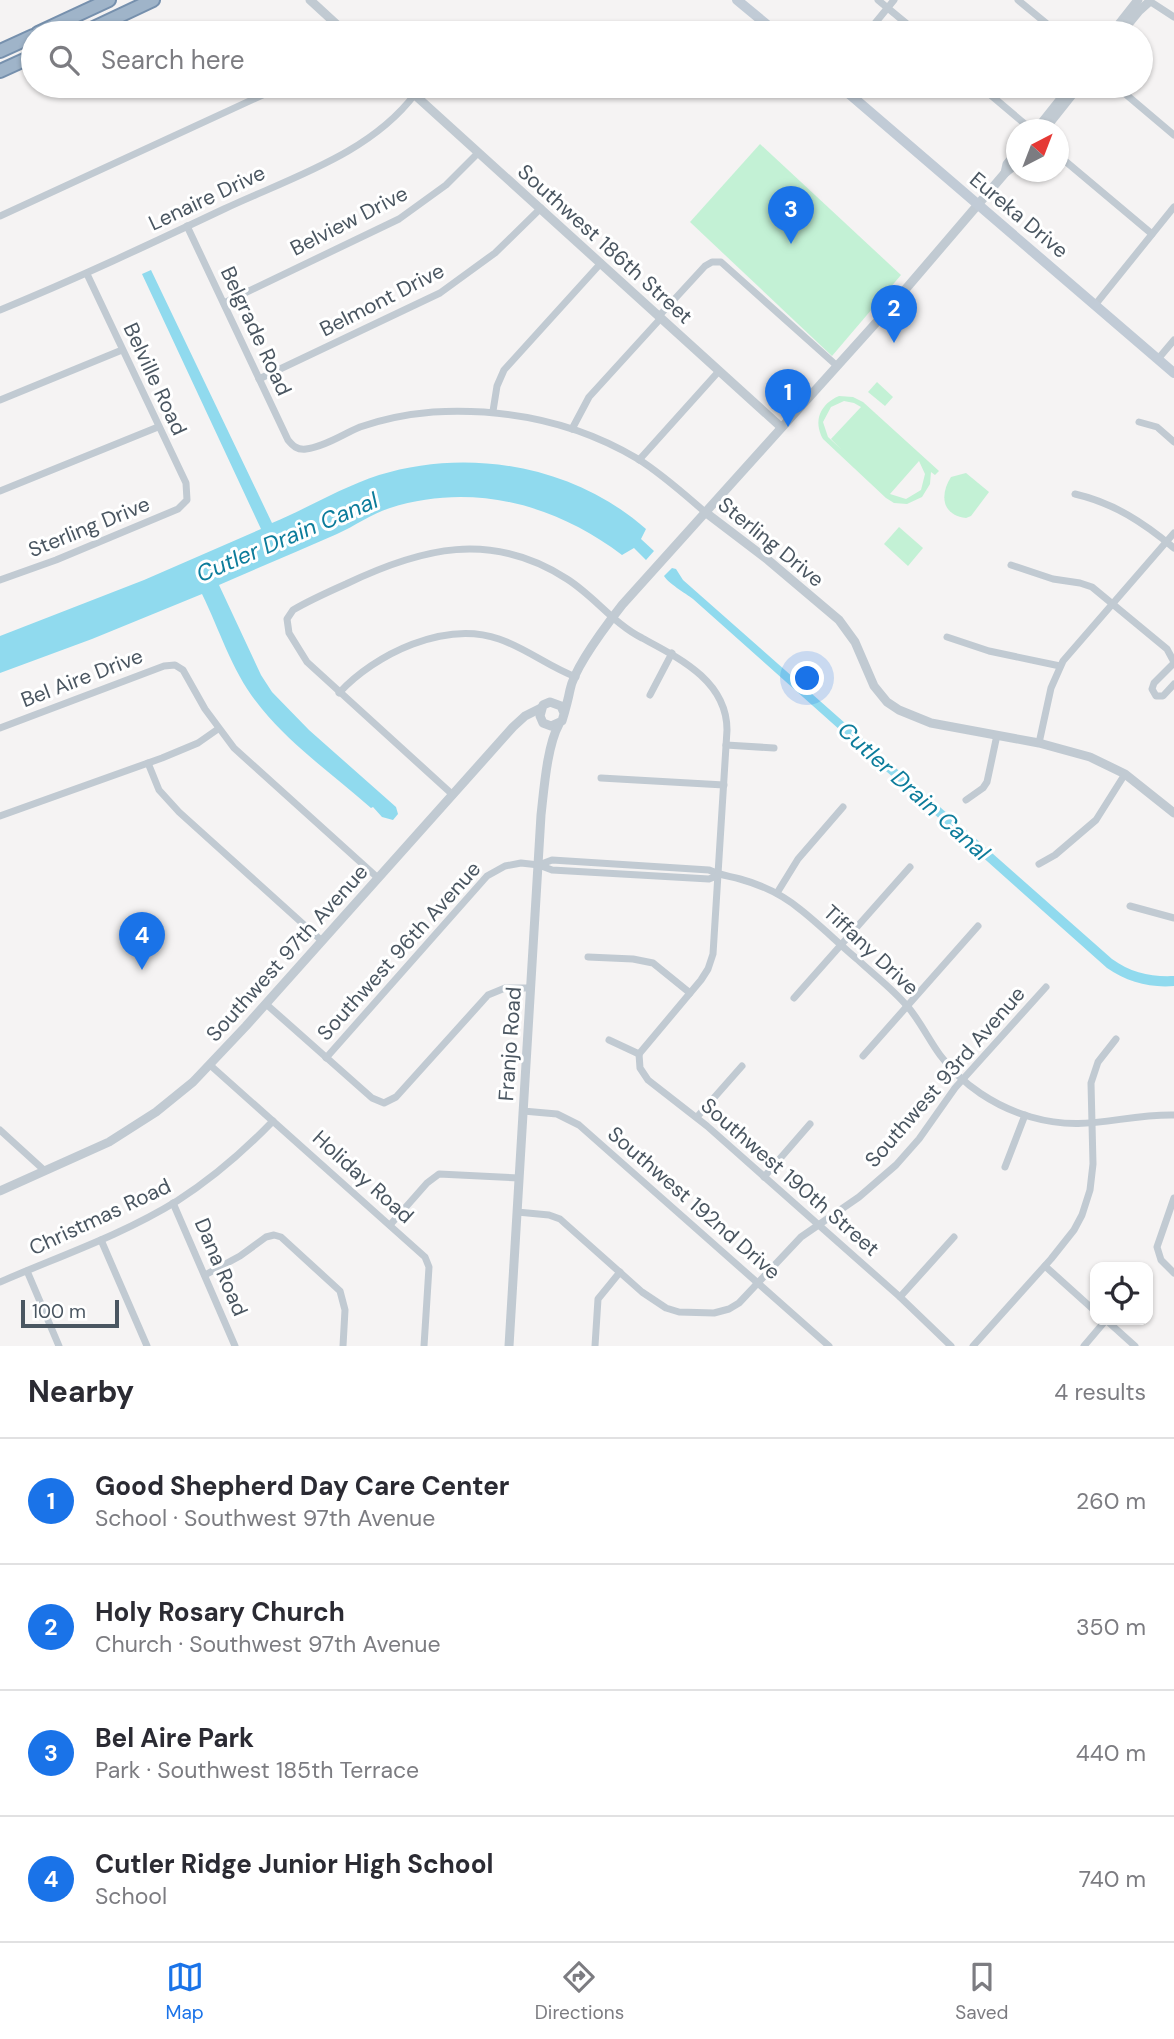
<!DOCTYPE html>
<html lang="en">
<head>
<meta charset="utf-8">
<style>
  :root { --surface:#fff; --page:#f7f7f7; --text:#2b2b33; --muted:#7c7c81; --line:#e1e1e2; --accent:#1a73e8 }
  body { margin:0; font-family:"DM Sans",sans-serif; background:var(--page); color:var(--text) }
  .controls { position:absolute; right:21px; bottom:21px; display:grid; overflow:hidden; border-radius:14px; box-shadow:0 2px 5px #0004 }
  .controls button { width:63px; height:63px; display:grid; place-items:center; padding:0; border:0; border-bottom:2px solid var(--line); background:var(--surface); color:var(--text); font:35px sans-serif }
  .compass { position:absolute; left:1006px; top:119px; width:63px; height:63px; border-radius:50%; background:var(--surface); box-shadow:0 2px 5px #0004; rotate:42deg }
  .scale { position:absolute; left:21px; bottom:18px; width:98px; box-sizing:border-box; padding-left:7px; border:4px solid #4a5661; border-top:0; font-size:19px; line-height:24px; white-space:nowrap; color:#4a5661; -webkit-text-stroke:5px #fff; paint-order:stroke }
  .you { position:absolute; left:808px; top:679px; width:24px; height:24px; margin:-18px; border:5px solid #fff; border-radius:50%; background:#1a73e8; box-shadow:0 0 0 10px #1a73e833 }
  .badge { display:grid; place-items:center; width:46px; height:46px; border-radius:50%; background:var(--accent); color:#fff; font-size:23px; font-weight:700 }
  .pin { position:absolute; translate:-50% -58px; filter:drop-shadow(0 2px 4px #0008) }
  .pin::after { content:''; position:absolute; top:37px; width:24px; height:21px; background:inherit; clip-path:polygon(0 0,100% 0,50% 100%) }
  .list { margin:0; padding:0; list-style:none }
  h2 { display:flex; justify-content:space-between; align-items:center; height:91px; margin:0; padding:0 28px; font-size:30px }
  h2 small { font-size:23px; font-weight:400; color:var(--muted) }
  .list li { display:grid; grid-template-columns:46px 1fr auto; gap:21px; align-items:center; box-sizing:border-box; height:126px; padding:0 28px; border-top:2px solid var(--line) }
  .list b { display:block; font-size:26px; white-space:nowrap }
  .list p { margin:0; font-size:23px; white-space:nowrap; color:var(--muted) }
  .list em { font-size:23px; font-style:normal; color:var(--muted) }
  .icon { flex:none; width:38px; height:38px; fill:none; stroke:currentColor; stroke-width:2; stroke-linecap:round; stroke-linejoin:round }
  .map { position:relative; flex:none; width:1174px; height:1346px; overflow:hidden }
  .search { position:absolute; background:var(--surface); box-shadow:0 2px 5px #0004; left:21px; right:21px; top:21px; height:77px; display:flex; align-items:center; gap:18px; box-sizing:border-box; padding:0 24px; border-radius:38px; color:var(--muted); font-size:26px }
  .sheet { height:595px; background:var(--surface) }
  nav { display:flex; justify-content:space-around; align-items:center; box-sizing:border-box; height:98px; border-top:2px solid var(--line); background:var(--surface); font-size:19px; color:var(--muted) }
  nav a { display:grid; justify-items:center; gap:4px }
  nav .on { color:var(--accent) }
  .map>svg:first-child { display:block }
  .green { fill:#c3f1d5; fill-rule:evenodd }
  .water { fill:#90daee }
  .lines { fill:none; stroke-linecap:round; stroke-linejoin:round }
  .trunk-casing { stroke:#7690ad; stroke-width:16 }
  .minor { stroke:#c1cad2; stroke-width:7 }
  .tertiary { stroke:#c1cad2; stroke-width:9 }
  .secondary { stroke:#c1cbd6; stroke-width:10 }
  .trunk { stroke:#9fb4c9; stroke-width:12 }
  .labels { text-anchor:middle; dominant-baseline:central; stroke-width:6; stroke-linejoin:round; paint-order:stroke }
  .street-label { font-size:21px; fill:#4a5661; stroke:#fff }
  .water-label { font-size:23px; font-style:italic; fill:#0c7c9b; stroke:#fff }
</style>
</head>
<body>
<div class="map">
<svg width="1174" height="1346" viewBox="0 0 1174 1346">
  <rect width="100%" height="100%" fill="#f5f3f3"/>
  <!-- green -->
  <g class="green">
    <path d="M760,144L901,275L832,356L690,222Z"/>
    <path d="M877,382L893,397L885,406L868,392Z"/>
    <path d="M839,396L853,397L863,402L939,471L935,475L931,472L930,484L922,497L907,504L894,503L886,498L823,439C813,421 820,404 839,396ZM844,401L854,403L861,407L831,439L842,450L828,437L823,422L831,407ZM919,461L925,474L921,490L906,499L890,494Z"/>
    <path d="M966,473L989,492L971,516L966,518C941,515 940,494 951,477Z"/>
    <path d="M899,527L923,548L908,566L884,544Z"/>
  </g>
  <!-- water -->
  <g class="water">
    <path d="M151,270L272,523C308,508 342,487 379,475C469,447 575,466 646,529L641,539L654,551L646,560L634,548L622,555C555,504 472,482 390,508C371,514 355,526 337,534C298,551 258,568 219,585L261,675L272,692L309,730L396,807L398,814L393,820L382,817L373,807L371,808C335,776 293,747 262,709C233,675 221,633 202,594L92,639L0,673V636L144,580L261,529L142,274Z"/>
    <path d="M672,568L676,569L683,580L1112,959C1131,973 1151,977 1174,976V986C1150,988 1127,982 1107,968L693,599C685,593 668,583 664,576Z"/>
  </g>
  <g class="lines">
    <!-- trunk casing -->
    <g class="trunk-casing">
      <g id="trunk">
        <path d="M38,33L109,0"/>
        <path d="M83,33L153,0"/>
        <path d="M0,51L33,36"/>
        <path d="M0,71L33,56"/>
      </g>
    </g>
    <!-- minor -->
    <g class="minor">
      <path d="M878,0L918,33"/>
      <path d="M1018,0L1058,33"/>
      <path d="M1151,2L1174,17"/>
      <path d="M867,33L894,0"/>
      <path d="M980,86L1032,130"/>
      <path d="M1116,86L1174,135"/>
      <path d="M1058,155L1152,234"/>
      <path d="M0,216L282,86"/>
      <path d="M187,226L288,440C293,446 297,450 306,449C324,447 343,434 360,427C383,419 409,414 433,412C505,408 576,422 638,459C662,474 684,494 705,512"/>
      <path d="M224,303L399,219L446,185L478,153"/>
      <path d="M1095,305L1174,207"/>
      <path d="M0,310C76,279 150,244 224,209C290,178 370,154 415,94"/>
      <path d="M659,316L705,266L712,262H721L836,365"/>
      <path d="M1158,359L1174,340"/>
      <path d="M259,379L440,293L495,253L541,208"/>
      <path d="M0,400L122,350"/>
      <path d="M493,411L497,386L504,370L601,263"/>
      <path d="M1139,422L1157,427L1174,442"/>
      <path d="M572,429L589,397L661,318"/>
      <path d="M639,460L719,371"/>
      <path d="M0,491L158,427"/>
      <path d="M1075,494C1114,503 1144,523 1174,548"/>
      <path d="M1011,565L1053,579L1080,583L1092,587L1167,649L1174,662"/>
      <path d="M0,580L56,560L178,509L187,500L186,483L87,274"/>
      <path d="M947,637L989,651L1060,666"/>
      <path d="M1174,663L1154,683L1152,689L1156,696H1163L1174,684"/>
      <path d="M339,693C375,654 445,620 499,639C526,648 549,667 576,677"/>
      <path d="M650,695L672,653"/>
      <path d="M0,728L164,666L175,665L183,670L205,709L234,748L378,878"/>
      <path d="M1039,743L1051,688L1063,661L1174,533"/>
      <path d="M726,745L774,748"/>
      <path d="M148,763L159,790L179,812L322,941"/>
      <path d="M601,778L724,785"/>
      <path d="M453,795L307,662L289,633L287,619L293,610C310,600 328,592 346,584C421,548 491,530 567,579C594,596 614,624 642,638C679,658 727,681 727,730L713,954L708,969L701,980L639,1054"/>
      <path d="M966,800L983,788L987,782L997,735"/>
      <path d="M0,816L162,758L198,743L218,729"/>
      <path d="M1039,864L1055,855L1096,820L1125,774"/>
      <path d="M539,865L552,860L709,870C719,875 729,876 740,879C762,885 783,895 801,910C820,925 838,943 857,959C874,975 893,989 908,1007C920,1021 929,1040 940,1055C962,1085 996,1107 1031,1117C1086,1133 1121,1114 1174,1115"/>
      <path d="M777,893L798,859L843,807"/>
      <path d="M1130,906L1174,918"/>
      <path d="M588,957L633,959L653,963L690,993"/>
      <path d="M794,998L910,867"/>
      <path d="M266,1004L372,1098L384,1103L396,1097L488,995L505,988H531"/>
      <path d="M609,1040L639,1054"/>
      <path d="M639,1054L640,1068L648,1080L707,1126L900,1297L951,1346"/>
      <path d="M863,1056L978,926"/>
      <path d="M326,1058L487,876L505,866L521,863L539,865L552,870L709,879L719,875"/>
      <path d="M210,1065L425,1257L429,1267L424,1346"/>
      <path d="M523,1111L557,1114L579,1125L829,1346"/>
      <path d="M697,1117L742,1066"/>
      <path d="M0,1130L45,1171"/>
      <path d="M1005,1167L1025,1115"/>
      <path d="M764,1177L810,1124"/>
      <path d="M1174,1198L1157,1247L1161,1260L1174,1273"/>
      <path d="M173,1203L235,1346"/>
      <path d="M517,1212L549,1215L560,1219L642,1292L666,1308L679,1312L714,1313L729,1309L739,1303L801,1237L859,1197L896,1165L919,1139L955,1088L1046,987"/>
      <path d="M390,1225L427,1183L439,1174L519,1178"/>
      <path d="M101,1240L147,1346"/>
      <path d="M1045,1266L1095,1311"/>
      <path d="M27,1271L59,1346"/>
      <path d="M205,1275L240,1256L266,1237L274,1235L281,1237L340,1291L345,1310L343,1346"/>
      <path d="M0,1282C60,1256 122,1235 177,1201C213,1178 244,1151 273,1121"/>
      <path d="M900,1297L954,1237"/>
      <path d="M1106,1320L1135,1346"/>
      <path d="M595,1346L598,1299L620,1272"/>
      <path d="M973,1346L1051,1259L1074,1230L1082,1215L1090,1190L1093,1164L1091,1083L1098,1062L1116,1039"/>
      <path d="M1084,1346L1106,1320"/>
    </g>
    <!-- tertiary -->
    <g class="tertiary">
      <path d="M310,0L346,33"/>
      <path d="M1112,33L1138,0"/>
      <path d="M1121,33L1139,11L1149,2"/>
      <path d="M405,86L781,427"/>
      <path d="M1036,130L1071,86"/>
      <path d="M1044,130L1079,86"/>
      <path d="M1005,173L1007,164L1016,153"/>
      <path d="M705,512L768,560L839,620L855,642L874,686L887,702L899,710L931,723L1039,743L1090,757L1125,774L1174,813"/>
      <path d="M564,713L561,706L550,702L543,705L540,716L543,723L551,726L562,721C565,711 568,700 570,690C574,668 608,623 622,605L892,305L1005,173L1016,164"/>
      <path d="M0,1191L109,1142L156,1112L193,1082L246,1026L513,727L525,716L541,708"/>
      <path d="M509,1346L541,815C544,789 547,746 559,724"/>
    </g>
    <!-- secondary -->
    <g class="secondary">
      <path d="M737,0L777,33"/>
      <path d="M840,86L1174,373"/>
    </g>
    <!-- trunk -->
    <use href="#trunk" class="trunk"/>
  </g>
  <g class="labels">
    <!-- street labels -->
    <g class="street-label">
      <text transform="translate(207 198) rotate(-25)">Lenaire Drive</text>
      <text transform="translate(1019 215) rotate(40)">Eureka Drive</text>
      <text transform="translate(349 221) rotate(-27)">Belview Drive</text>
      <text transform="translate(605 244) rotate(42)">Southwest 186th Street</text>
      <text transform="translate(382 300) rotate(-27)">Belmont Drive</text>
      <text transform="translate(256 331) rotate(65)">Belgrade Road</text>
      <text transform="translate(155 379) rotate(65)">Belville Road</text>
      <text transform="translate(89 527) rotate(-22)">Sterling Drive</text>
      <text transform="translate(771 542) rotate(39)">Sterling Drive</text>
      <text transform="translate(82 678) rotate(-21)">Bel Aire Drive</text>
      <text transform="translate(871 950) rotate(43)">Tiffany Drive</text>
      <text transform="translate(399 951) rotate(-48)">Southwest 96th Avenue</text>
      <text transform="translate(287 953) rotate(-48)">Southwest 97th Avenue</text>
      <text transform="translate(510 1044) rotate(-86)">Franjo Road</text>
      <text transform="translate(945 1077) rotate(-49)">Southwest 93rd Avenue</text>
      <text transform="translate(363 1177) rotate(42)">Holiday Road</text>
      <text transform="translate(790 1177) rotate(41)">Southwest 190th Street</text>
      <text transform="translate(694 1203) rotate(41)">Southwest 192nd Drive</text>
      <text transform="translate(100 1217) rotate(-25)">Christmas Road</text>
      <text transform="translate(221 1267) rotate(67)">Dana Road</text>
    </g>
    <!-- water labels -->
    <g class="water-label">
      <text transform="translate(287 537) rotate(-23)">Cutler Drain Canal</text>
      <text transform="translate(914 791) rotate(42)">Cutler Drain Canal</text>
    </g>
  </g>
</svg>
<div class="controls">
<button><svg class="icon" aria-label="locate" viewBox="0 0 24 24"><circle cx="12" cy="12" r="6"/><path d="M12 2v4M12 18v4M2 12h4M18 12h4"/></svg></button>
</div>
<svg class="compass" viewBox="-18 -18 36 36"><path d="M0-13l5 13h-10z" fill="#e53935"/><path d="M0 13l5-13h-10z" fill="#7c7c81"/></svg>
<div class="scale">100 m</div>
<div class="you"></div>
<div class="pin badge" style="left:788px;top:427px">1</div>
<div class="pin badge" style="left:894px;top:343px">2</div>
<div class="pin badge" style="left:791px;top:244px">3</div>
<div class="pin badge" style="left:142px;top:970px">4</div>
<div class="search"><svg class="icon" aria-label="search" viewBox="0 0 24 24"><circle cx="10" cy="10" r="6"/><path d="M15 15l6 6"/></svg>Search here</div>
</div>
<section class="sheet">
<h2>Nearby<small>4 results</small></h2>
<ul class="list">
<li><span class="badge">1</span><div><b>Good Shepherd Day Care Center</b><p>School · Southwest 97th Avenue</p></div><em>260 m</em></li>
<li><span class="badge">2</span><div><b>Holy Rosary Church</b><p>Church · Southwest 97th Avenue</p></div><em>350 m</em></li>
<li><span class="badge">3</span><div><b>Bel Aire Park</b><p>Park · Southwest 185th Terrace</p></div><em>440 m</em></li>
<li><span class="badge">4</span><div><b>Cutler Ridge Junior High School</b><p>School</p></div><em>740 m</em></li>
</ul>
</section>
<nav>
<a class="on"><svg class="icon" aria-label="map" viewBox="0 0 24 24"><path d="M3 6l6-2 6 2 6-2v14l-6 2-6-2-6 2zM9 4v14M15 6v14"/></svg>Map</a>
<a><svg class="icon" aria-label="directions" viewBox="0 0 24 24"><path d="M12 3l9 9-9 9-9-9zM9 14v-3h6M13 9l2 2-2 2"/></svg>Directions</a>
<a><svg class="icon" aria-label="saved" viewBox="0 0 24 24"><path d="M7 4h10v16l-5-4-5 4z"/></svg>Saved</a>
</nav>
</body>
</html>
